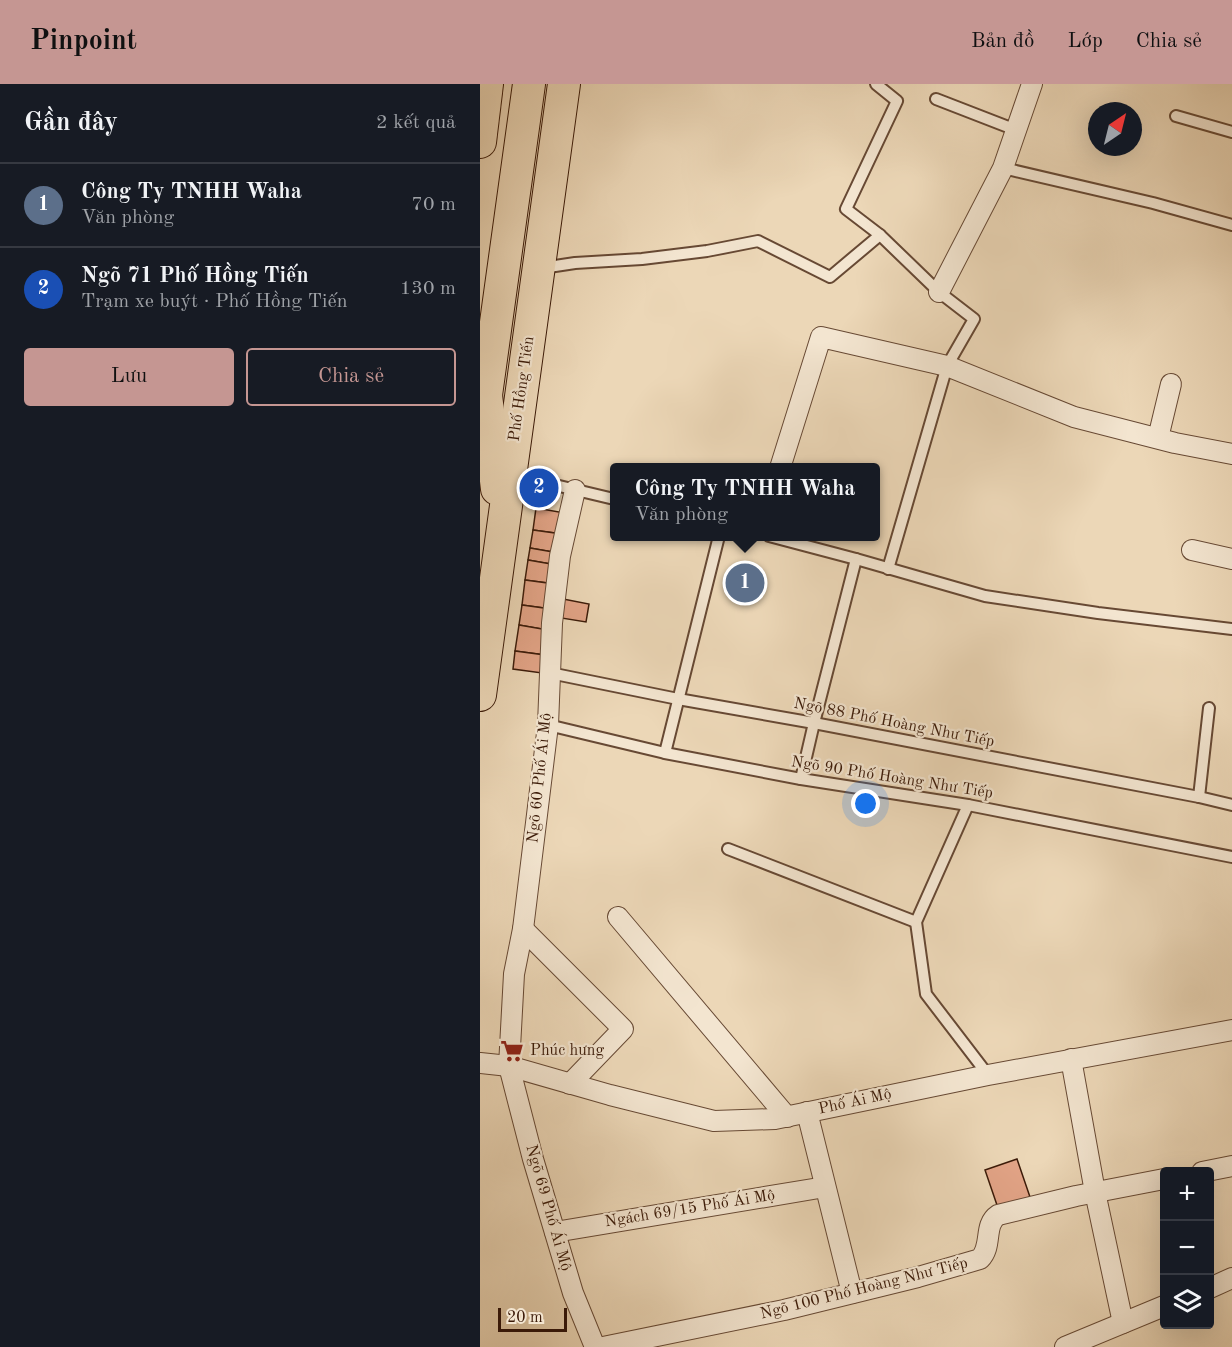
<!DOCTYPE html>
<html lang="vi">
<head>
<meta charset="utf-8">
<style>
  :root { --surface:#171b24; --page:#242831; --text:#f1f3f6; --muted:#9ea1a6; --line:#363941; --accent:#c59692 }
  body { margin:0; font-family:"Old Standard TT",serif; background:var(--page); color:var(--text) }
  .controls { position:absolute; right:18px; bottom:18px; display:grid; overflow:hidden; border-radius:6px; box-shadow:0 6px 24px #0002 }
  .controls button { width:54px; height:54px; display:grid; place-items:center; padding:0; border:0; border-bottom:2px solid var(--line); background:var(--surface); color:var(--text); font:30px sans-serif }
  .compass { position:absolute; left:608px; top:18px; width:54px; height:54px; border-radius:50%; background:var(--surface); box-shadow:0 6px 24px #0002; rotate:35deg }
  .scale { position:absolute; left:18px; bottom:15px; width:69px; box-sizing:border-box; padding-left:6px; border:3px solid #3b1a08; border-top:0; font-size:16px; line-height:21px; white-space:nowrap; color:#3b1a08; -webkit-text-stroke:4px #f3e5d0; paint-order:stroke }
  .you { position:absolute; left:386px; top:720px; width:21px; height:21px; margin:-15px; border:4px solid #fff; border-radius:50%; background:#1a73e8; box-shadow:0 0 0 9px #1a73e833 }
  .badge { display:grid; place-items:center; width:39px; height:39px; border-radius:50%; background:var(--accent); color:#fff; font-size:20px; font-weight:700 }
  .pin { position:absolute; translate:-50% -50%; border:3px solid #fff; box-shadow:0 2px 6px #0006 }
  .popup { position:absolute; left:130px; top:379px; width:270px; height:78px; box-sizing:border-box; display:grid; place-content:center; border-radius:6px; background:var(--surface); filter:drop-shadow(0 2px 4px #0005); font-size:20px; white-space:nowrap; color:var(--muted) }
  .popup b { font-size:22px; color:var(--text) }
  .popup::after { content:''; position:absolute; left:50%; top:100%; margin-left:-12px; border:12px solid transparent; border-top-color:var(--surface) }
  .list { margin:0; padding:0; list-style:none }
  h2 { display:flex; justify-content:space-between; align-items:center; height:78px; margin:0; padding:0 24px; font-size:26px }
  h2 small { font-size:20px; font-weight:400; color:var(--muted) }
  .list li { display:grid; grid-template-columns:39px 1fr auto; gap:18px; align-items:center; box-sizing:border-box; height:84px; padding:0 24px; border-top:2px solid var(--line) }
  .list b { display:block; font-size:22px; white-space:nowrap }
  .list p { margin:0; font-size:20px; white-space:nowrap; color:var(--muted) }
  .list em { font-size:20px; font-style:normal; color:var(--muted) }
  .actions { display:flex; gap:12px; padding:18px 24px }
  .actions a { flex:1; padding:14px 0; border:2px solid var(--accent); border-radius:6px; text-align:center; font-size:21px; color:var(--accent) }
  .actions .main { background:var(--accent); color:#111 }
  .icon { flex:none; width:33px; height:33px; fill:none; stroke:currentColor; stroke-width:2; stroke-linecap:round; stroke-linejoin:round }
  .map { position:relative; flex:none; width:752px; height:1263px; overflow:hidden }
  header { display:flex; align-items:center; gap:36px; box-sizing:border-box; height:84px; padding:0 30px; background:var(--accent); color:#111 }
  header strong { font-size:28px }
  nav { display:flex; gap:33px; margin-inline-start:auto; font-size:21px }
  main { display:flex }
  aside { flex:1; background:var(--surface) }
  .map>svg:first-child { display:block }
  .building { fill:#e3a487; stroke:#3b1a08; stroke-width:1.5 }
  .lines { fill:none; stroke-linecap:round; stroke-linejoin:round }
  .service-casing { stroke:#674934; stroke-width:14 }
  .minor-casing { stroke:#674934; stroke-width:22 }
  .primary-casing { stroke:#3b1a08; stroke-width:34 }
  .service { stroke:#f3e5d0; stroke-width:10 }
  .minor { stroke:#f3e5d0; stroke-width:20 }
  .primary { stroke:#ecd7b7; stroke-width:32 }
  .labels { text-anchor:middle; dominant-baseline:central; stroke-width:4.5; stroke-linejoin:round; paint-order:stroke }
  .street-label { font-size:16px; fill:#3b1a08; stroke:#f3e5d0 }
  .poi-label { font-size:16px; fill:#3b1a08; stroke:#f3e5d0; text-anchor:start }
</style>
</head>
<body>
<header>
<strong>Pinpoint</strong>
<nav><a>Bản đồ</a><a>Lớp</a><a>Chia sẻ</a></nav>
</header>
<main>
<aside>
<h2>Gần đây<small>2 kết quả</small></h2>
<ul class="list">
<li><span class="badge" style="background:#5c6f8a">1</span><div><b>Công Ty TNHH Waha</b><p>Văn phòng</p></div><em>70 m</em></li>
<li><span class="badge" style="background:#1a4fb4">2</span><div><b>Ngõ 71 Phố Hồng Tiến</b><p>Trạm xe buýt · Phố Hồng Tiến</p></div><em>130 m</em></li>
</ul>
<div class="actions"><a class="main">Lưu</a><a>Chia sẻ</a></div>
</aside>
<div class="map">
<svg width="752" height="1263" viewBox="0 0 752 1263">
  <rect width="100%" height="100%" fill="#ecd7b7"/>
  <filter id="stains"><feTurbulence type="fractalNoise" baseFrequency=".00333" numOctaves="4"/><feColorMatrix values="0 0 0 0 .2 0 0 0 0 .09 0 0 0 0 .02 0 0 0 .5 -.17"/></filter>
  <radialGradient id="worn" r=".72"><stop offset=".6" stop-color="#630" stop-opacity="0"/><stop offset="1" stop-color="#630" stop-opacity=".3"/></radialGradient>
  <!-- building -->
  <g class="building">
    <path d="M56,424L85,429L82,450L53,446Z"/>
    <path d="M53,446L82,450L79,469L50,464Z"/>
    <path d="M50,464L79,469L77,481L48,476Z"/>
    <path d="M48,476L77,481L75,500L45,496Z"/>
    <path d="M45,496L75,500L71,525L42,521Z"/>
    <path d="M78,514L109,520L106,538L75,533Z"/>
    <path d="M42,521L71,525L68,546L39,541Z"/>
    <path d="M39,541L68,546L65,571L35,567Z"/>
    <path d="M35,567L65,571L62,589L33,585Z"/>
    <path d="M537,1075L550,1113L518,1124L505,1086Z"/>
  </g>
  <g class="lines">
    <!-- service casing -->
    <g class="service-casing">
      <g id="service">
        <path d="M396,0L417,17L366,125L400,151L459,208L494,235L467,282L408,485"/>
        <path d="M456,15L536,46"/>
        <path d="M696,32L752,48"/>
        <path d="M523,84L673,119L752,141"/>
        <path d="M62,184L95,179L162,175L227,167L278,157L350,193L400,151"/>
        <path d="M33,391L134,415"/>
        <path d="M289,452L376,475L505,512L618,529L752,545"/>
        <path d="M70,589L198,615L334,639L719,713L752,721"/>
        <path d="M68,641L185,669L321,695L488,721L752,773"/>
        <path d="M185,669L239,452"/>
        <path d="M321,695L334,639L376,475"/>
        <path d="M719,713L729,624"/>
        <path d="M488,721L436,838L446,910L508,991"/>
        <path d="M248,765L436,838"/>
      </g>
    </g>
    <!-- minor casing -->
    <g class="minor-casing">
      <g id="minor">
        <path d="M459,208L523,84L552,0"/>
        <path d="M678,354L691,300"/>
        <path d="M300,384L341,253L467,282L594,333L695,359L752,370"/>
        <path d="M95,406L80,472L72,539L68,641L43,845L34,890L29,982L53,1075L93,1209L115,1263"/>
        <path d="M712,466L752,475"/>
        <path d="M138,833L307,1033"/>
        <path d="M43,845L143,945L90,1000"/>
        <path d="M591,975L615,1108L643,1239"/>
        <path d="M0,979L29,982L130,1011L234,1037L295,1035L508,991L752,946"/>
        <path d="M327,1028L372,1209"/>
        <path d="M722,1088L752,1082"/>
        <path d="M75,1148L345,1103"/>
        <path d="M730,1204L752,1194"/>
        <path d="M123,1263L304,1226L438,1193L500,1175C513,1162 503,1141 518,1131L596,1112L684,1095"/>
        <path d="M585,1263L684,1222"/>
      </g>
    </g>
    <!-- primary casing -->
    <g class="primary-casing">
      <g id="primary">
        <path d="M0,58L7,0"/>
        <path d="M6,311L17,405"/>
        <path d="M0,328L6,311L49,0"/>
        <path d="M0,611L84,0"/>
      </g>
    </g>
    <!-- service -->
    <use href="#service" class="service"/>
    <!-- minor -->
    <use href="#minor" class="minor"/>
    <!-- primary -->
    <use href="#primary" class="primary"/>
  </g>
  <!-- icons -->
  <defs>
    <g id="supermarket-bare" transform="scale(1.8)"><path d="M-6-5.5h2.5l.6 2H6L4.5 2H-2.5L-4.4-4H-6ZM-1.5 3.2a1.3 1.3 0 1 0 .1 0ZM3 3.2a1.3 1.3 0 1 0 .1 0Z" fill="#8f2418" stroke="#f3e5d0" stroke-width="2.5" paint-order="stroke"/></g>
  </defs>
  <g fill-rule="evenodd">
    <use href="#supermarket-bare" x="32" y="967"/>
  </g>
  <g class="labels">
    <!-- street labels -->
    <g class="street-label">
      <text transform="translate(42 305) rotate(-82)">Phố Hồng Tiến</text>
      <text transform="translate(414 639) rotate(11)">Ngõ 88 Phố Hoàng Như Tiếp</text>
      <text transform="translate(60 694) rotate(-84)">Ngõ 60 Phố Ái Mộ</text>
      <text transform="translate(412 694) rotate(9)">Ngõ 90 Phố Hoàng Như Tiếp</text>
      <text transform="translate(375 1018) rotate(-12)">Phố Ái Mộ</text>
      <text transform="translate(68 1124) rotate(74)">Ngõ 69 Phố Ái Mộ</text>
      <text transform="translate(210 1125) rotate(-9)">Ngách 69/15 Phố Ái Mộ</text>
      <text transform="translate(384 1205) rotate(-14)">Ngõ 100 Phố Hoàng Như Tiếp</text>
    </g>
    <!-- poi labels -->
    <g class="poi-label">
      <text x="50" y="967">Phúc hưng</text>
    </g>
  </g>
  <rect width="100%" height="100%" filter="url(#stains)"/>
  <rect width="100%" height="100%" fill="url(#worn)"/>
</svg>
<div class="controls">
<button>+</button>
<button>−</button>
<button><svg class="icon" aria-label="layers" viewBox="0 0 24 24"><path d="M12 4l9 5-9 5-9-5zM3 14l9 5 9-5"/></svg></button>
</div>
<svg class="compass" viewBox="-18 -18 36 36"><path d="M0-13l5 13h-10z" fill="#e53935"/><path d="M0 13l5-13h-10z" fill="#9ea1a6"/></svg>
<div class="scale">20 m</div>
<div class="you"></div>
<div class="pin badge" style="left:265px;top:499px;background:#5c6f8a">1</div>
<div class="popup"><b>Công Ty TNHH Waha</b>Văn phòng</div>
<div class="pin badge" style="left:59px;top:404px;background:#1a4fb4">2</div>
</div>
</main>
</body>
</html>
